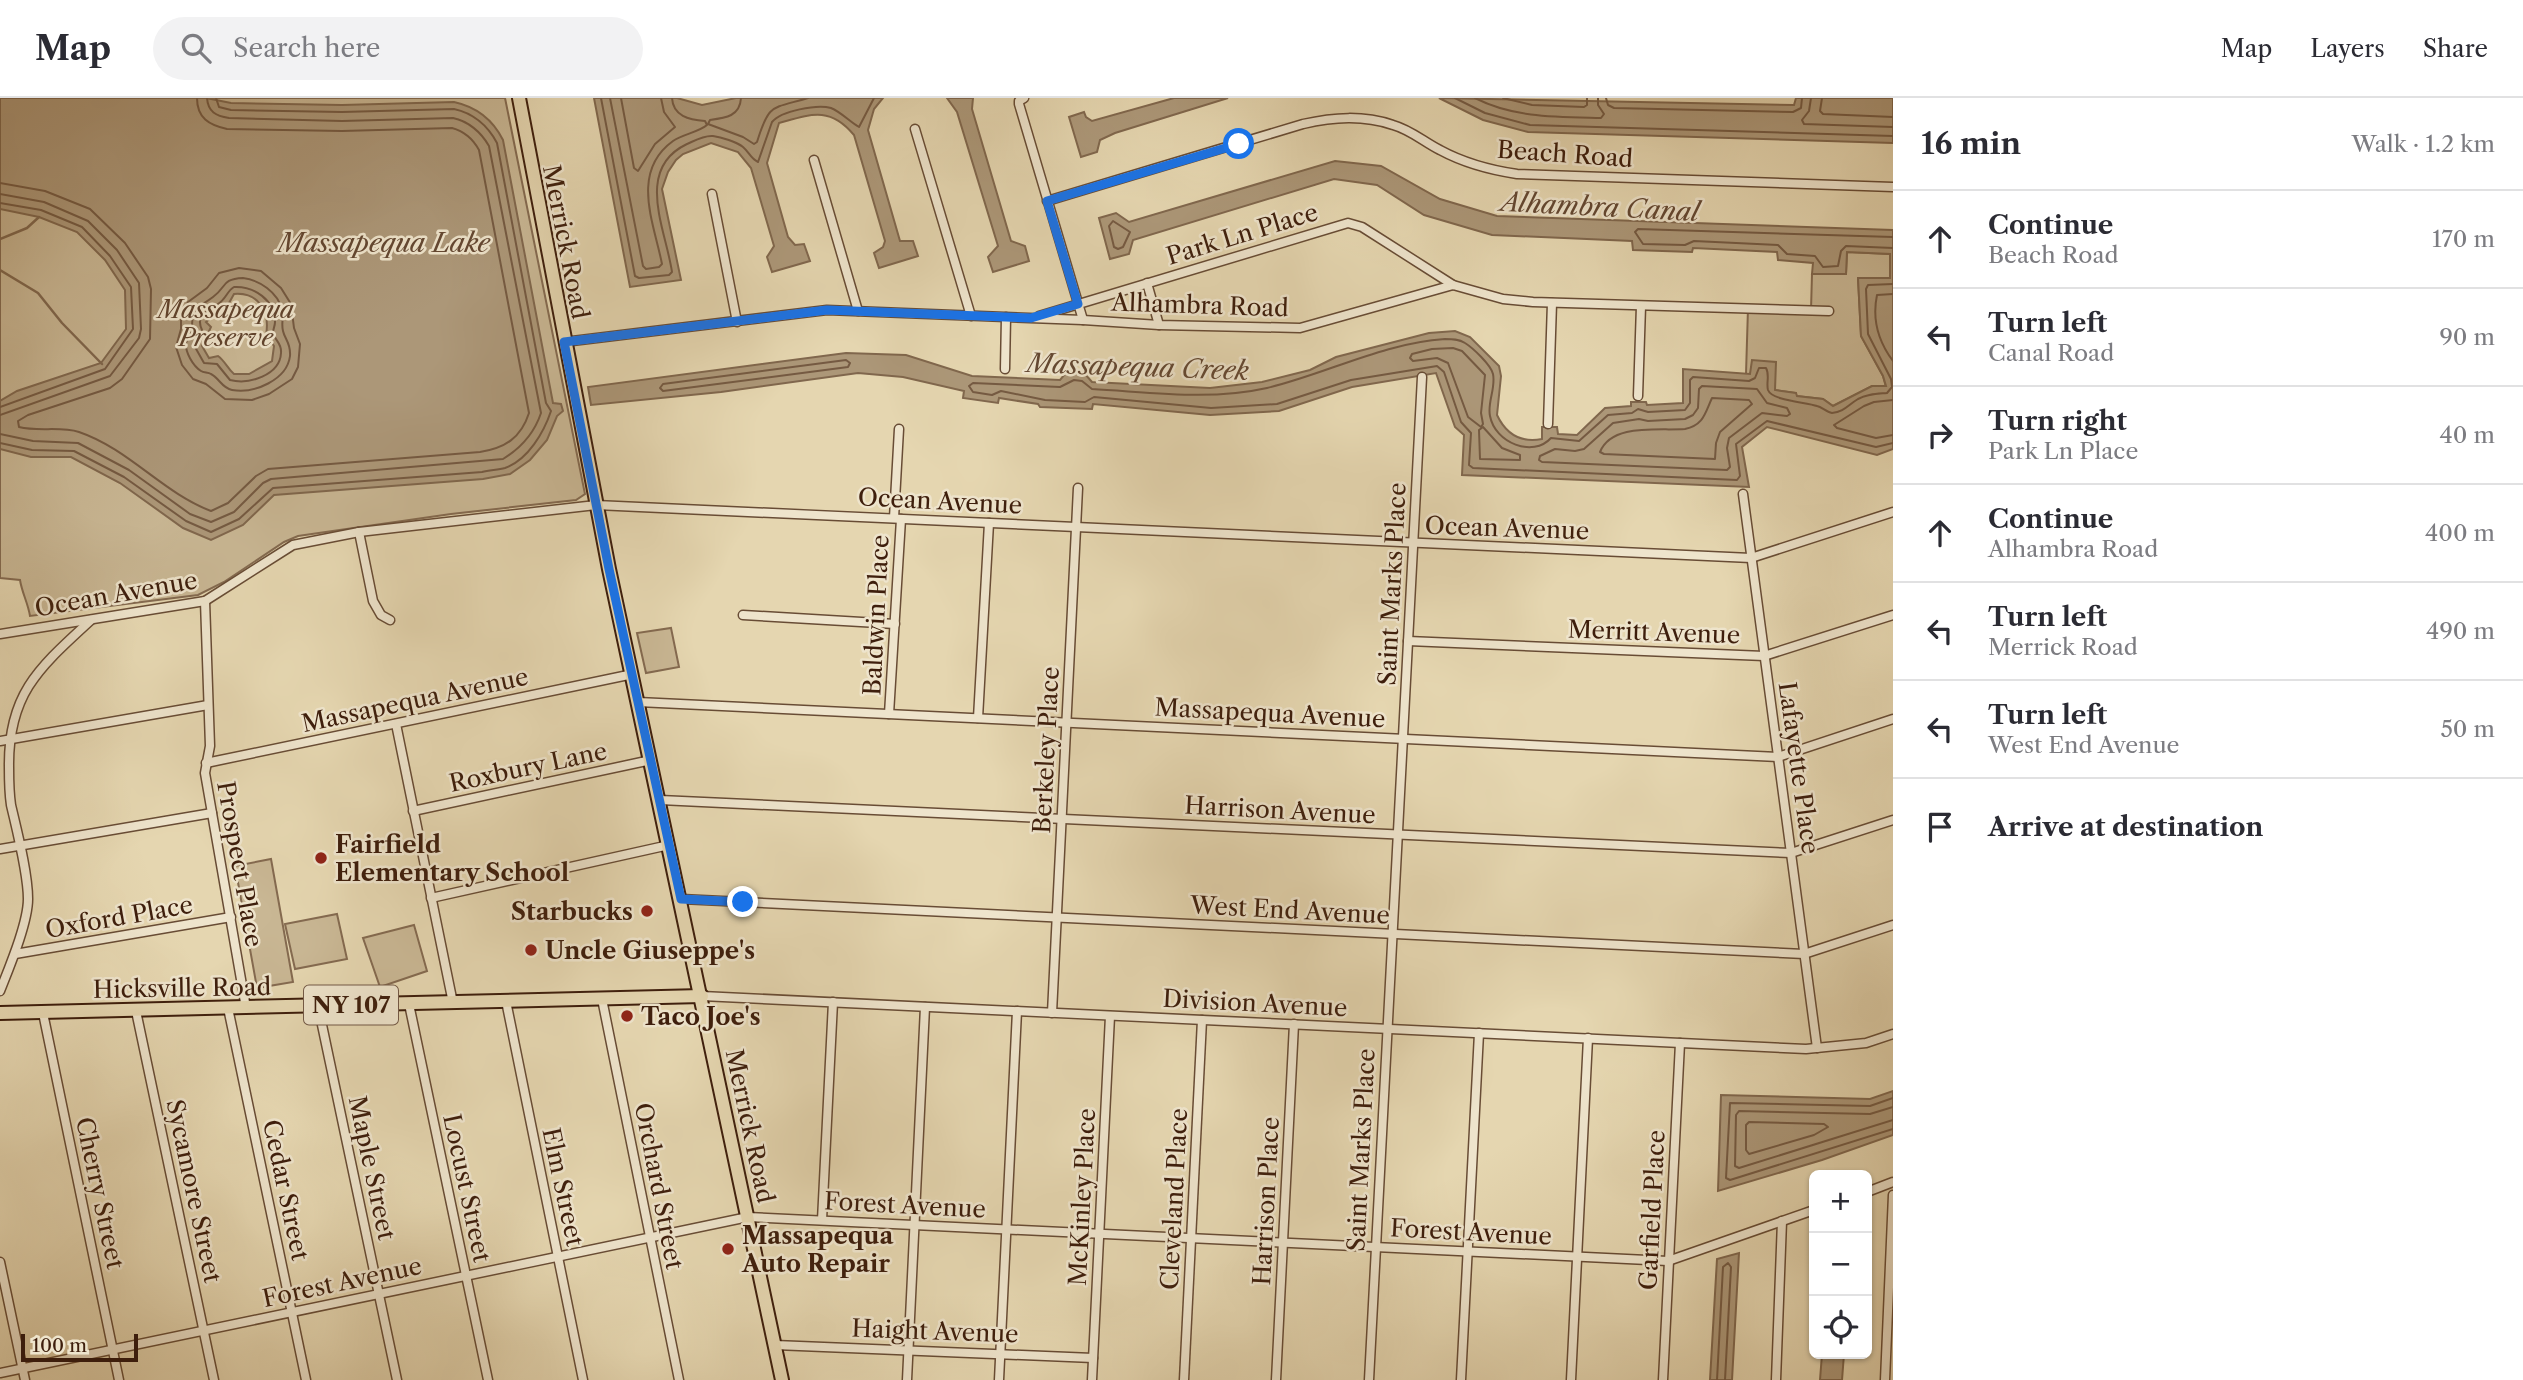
<!DOCTYPE html>
<html lang="en">
<head>
<meta charset="utf-8">
<style>
  :root { --surface:#fff; --page:#f2f2f3; --text:#2b2b33; --muted:#7c7c81; --line:#e1e1e2 }
  body { margin:0; font-family:"Libre Caslon Text",serif; background:var(--page); color:var(--text) }
  .controls { position:absolute; right:21px; bottom:21px; display:grid; overflow:hidden; border-radius:10px; box-shadow:0 2px 5px #0004 }
  .controls button { width:63px; height:63px; display:grid; place-items:center; padding:0; border:0; border-bottom:2px solid var(--line); background:var(--surface); color:var(--text); font:35px sans-serif }
  .scale { position:absolute; left:21px; bottom:18px; width:117px; box-sizing:border-box; padding-left:7px; border:4px solid #3e1e0c; border-top:0; font-size:19px; line-height:24px; white-space:nowrap; color:#3e1e0c; -webkit-text-stroke:5px #eee4cc; paint-order:stroke }
  .stop { position:absolute; width:21px; height:21px; margin:-16px; border:5px solid #1a73e8; border-radius:50%; background:#fff }
  .stop.end { background:#1a73e8; border-color:#fff; box-shadow:0 2px 7px #0008 }
  .list { margin:0; padding:0; list-style:none }
  h2 { display:flex; justify-content:space-between; align-items:center; height:91px; margin:0; padding:0 28px; font-size:30px }
  h2 small { font-size:23px; font-weight:400; color:var(--muted) }
  .list li { display:grid; grid-template-columns:46px 1fr auto; gap:21px; align-items:center; box-sizing:border-box; height:98px; padding:0 28px; border-top:2px solid var(--line) }
  .list b { display:block; font-size:26px; white-space:nowrap }
  .list p { margin:0; font-size:23px; white-space:nowrap; color:var(--muted) }
  .list em { font-size:23px; font-style:normal; color:var(--muted) }
  .icon { flex:none; width:38px; height:38px; fill:none; stroke:currentColor; stroke-width:2; stroke-linecap:round; stroke-linejoin:round }
  .map { position:relative; flex:none; width:1893px; height:1282px; overflow:hidden }
  header { display:flex; align-items:center; gap:42px; box-sizing:border-box; height:98px; padding:0 35px; background:var(--surface); border-bottom:2px solid var(--line) }
  header strong { font-size:33px }
  nav { display:flex; gap:38px; margin-inline-start:auto; font-size:24px }
  .search { width:490px; height:63px; background:var(--page); display:flex; align-items:center; gap:18px; box-sizing:border-box; padding:0 24px; border-radius:38px; color:var(--muted); font-size:26px }
  main { display:flex }
  aside { flex:1; background:var(--surface) }
  .map>svg:first-child { display:block }
  .green { fill:#c9b794; stroke:#846a50; stroke-width:2 }
  .water { fill:#ac9778; stroke:#80674d; stroke-width:2; fill-rule:evenodd }
  .lines { fill:none; stroke-linecap:round; stroke-linejoin:round }
  .shore { stroke:#755a42; stroke-width:2 }
  .stream { stroke:#80674d; stroke-width:2.5 }
  .minor-casing { stroke:#684c35; stroke-width:11 }
  .primary-casing { stroke:#3e1e0c; stroke-width:16 }
  .minor { stroke:#eee4cc; stroke-width:8 }
  .primary { stroke:#e5d6b0; stroke-width:12 }
  .route { stroke:#1a73e8; stroke-width:9 }
  .poi-dot { fill:#8f2418; stroke:#eee4cc; stroke-width:2.5 }
  .labels { text-anchor:middle; dominant-baseline:central; stroke-width:5; stroke-linejoin:round; paint-order:stroke }
  .shield { fill:#eee4cc; stroke:#735946; stroke-width:2 }
  .shield-label { font-size:23px; font-weight:bold; fill:#3e1e0c }
  .street-label { font-size:24px; fill:#3e1e0c; stroke:#eee4cc }
  .park-label { font-size:24px; font-style:italic; fill:#61442e; stroke:#eee4cc }
  .poi-label { font-size:24px; font-weight:bold; fill:#3e1e0c; stroke:#eee4cc; text-anchor:start }
  .water-label { font-size:26px; font-style:italic; fill:#644832; stroke:#eee4cc }
</style>
</head>
<body>
<header>
<strong>Map</strong>
<div class="search"><svg class="icon" aria-label="search" viewBox="0 0 24 24"><circle cx="10" cy="10" r="6"/><path d="M15 15l6 6"/></svg>Search here</div>
<nav><a>Map</a><a>Layers</a><a>Share</a></nav>
</header>
<main>
<div class="map">
<svg width="1893" height="1282" viewBox="0 0 1893 1282">
  <rect width="100%" height="100%" fill="#e5d6b0"/>
  <filter id="stains"><feTurbulence type="fractalNoise" baseFrequency=".00286" numOctaves="4"/><feColorMatrix values="0 0 0 0 .2 0 0 0 0 .09 0 0 0 0 .02 0 0 0 .5 -.17"/></filter>
  <radialGradient id="worn" r=".72"><stop offset=".6" stop-color="#630" stop-opacity="0"/><stop offset="1" stop-color="#630" stop-opacity=".3"/></radialGradient>
  <!-- green -->
  <g class="green">
    <path d="M0,0H505L585,396L576,402L451,416L298,438L284,444L224,484L198,497L30,518C28,505 22,495 20,482L0,480Z"/>
    <path d="M1847,154L1890,156V181L1858,180L1861,238L1883,278L1886,289L1872,288L1833,308L1823,301L1796,298V295L1775,292L1746,276L1748,210L1811,212L1812,176H1846Z"/>
    <path d="M671,530L679,569L646,575L637,535Z"/>
    <path d="M271,761L293,884L257,890L235,768Z"/>
    <path d="M337,816L347,861L295,871L285,826Z"/>
    <path d="M414,827L427,873L380,889L363,840Z"/>
  </g>
  <!-- water -->
  <g class="water">
    <path d="M0,0H206L231,5L342,7L454,4C477,9 493,22 503,42L553,305L561,306L563,313L557,318L547,342L530,362L510,376L483,381L274,397L243,427L211,442L183,430L120,385L71,359H31L0,351V303L17,293L101,265L126,231L125,192L105,162L77,134L39,119L0,111ZM234,196C260,194 270,215 266,237L274,248L272,263L249,276H234C227,270 225,263 218,258L209,260L202,248L211,229L206,224L229,205Z"/>
    <path d="M594,0H677L702,7L736,0H883L874,11L868,32L900,143H913L918,158L879,170L874,155L883,149L885,143L854,37C830,8 811,16 779,25L767,65L788,139L795,147L804,146L810,163L772,174L767,159L774,148L751,70L738,54L711,45L683,56L676,62L668,74L662,91L681,182L630,189Z"/>
    <path d="M947,0H973L972,11L1011,143L1025,148L1029,163L993,174L988,159L998,148L957,14Z"/>
    <path d="M1174,0H1228L1115,35L1100,42L1097,54L1081,59L1069,19L1084,14L1086,19L1092,23Z"/>
    <path d="M1439,0L1794,7L1796,0H1893V45L1528,34L1483,22Z"/>
    <path d="M1335,63L1381,68L1440,101L1497,118L1893,132V351L1877,357L1767,329L1742,349L1749,389L1462,377L1464,337L1455,329L1436,275L1352,289L1279,313L1210,317L1093,306L1092,311L1040,309L1038,306L999,300L998,305L963,300L964,293L903,279L858,275L721,294L591,307L588,289L846,255L906,257L972,278L1060,282L1065,276H1085L1092,284L1210,290L1262,284L1310,272L1336,259L1429,235L1455,233L1470,239L1499,268L1501,278L1497,317C1506,336 1521,345 1542,341V329H1557L1558,336L1577,337L1605,310L1631,308V304H1646L1647,307L1683,305V271L1750,276L1752,262L1776,264L1775,292L1796,295L1797,298L1823,301L1833,308L1872,288H1886L1883,278L1861,238L1858,180H1890V156L1847,154L1846,176H1812L1813,165L1778,162L1777,154L1693,150L1692,154L1633,152L1632,143L1492,137L1424,117L1377,87L1334,81L1133,142L1129,156L1110,161L1099,120L1116,115L1129,124Z"/>
    <path d="M1893,993V1037L1822,1062L1718,1093L1721,997L1870,1001Z"/>
    <path d="M1739,1155L1732,1282H1710L1717,1161Z"/>
    <path d="M1822,1256H1844L1842,1282H1820Z"/>
  </g>
  <g class="lines">
    <!-- shore -->
    <g class="shore">
      <path d="M601,0L635,178L639,180L669,177L672,174C666,132 634,71 687,46C694,43 704,37 713,38C721,39 737,44 743,49C749,54 751,61 758,64L772,24C781,13 817,6 831,10C841,14 850,24 859,29L874,0"/>
      <path d="M610,0L643,168L646,171L659,169L662,166C654,125 630,74 673,43C683,36 699,34 707,27L705,23C689,22 673,18 672,0"/>
      <path d="M621,0L634,70L638,73L655,46L675,29L664,14L661,0"/>
      <path d="M741,0C740,18 726,20 710,22L708,26L743,39L754,46L757,44C769,5 771,11 808,0"/>
      <path d="M1455,0L1485,15L1530,27L1893,38"/>
      <path d="M1475,0C1514,20 1558,19 1601,20L1604,16L1598,7V0"/>
      <path d="M1503,0L1532,7L1584,9L1587,7V0"/>
      <path d="M1606,0L1608,7L1614,10L1793,14L1801,10L1802,0"/>
      <path d="M1811,0L1809,13L1802,22L1804,26L1893,29"/>
      <path d="M1822,0L1820,13L1823,16L1893,19"/>
      <path d="M0,85L45,93L90,111L125,145L148,179L151,191L150,241L122,281L110,290L28,317L18,323L19,329C39,334 60,328 79,334C129,351 163,395 211,413L228,405L256,378L268,371L480,354C505,350 521,340 529,315L479,52C473,41 463,33 452,30L342,33L227,31C209,27 197,20 197,0"/>
      <path d="M0,96L44,104L88,123L117,152L139,185L141,231L139,240L110,278L0,317"/>
      <path d="M0,105L41,112L82,129L110,158L131,189L133,231L105,271L0,309"/>
      <path d="M1113,123L1130,134L1123,149L1118,151L1114,149L1109,128Z"/>
      <path d="M1893,139L1638,131L1635,134L1643,146L1685,147L1694,143L1778,147L1787,156L1815,158L1823,169L1838,168L1841,153L1846,148L1893,150"/>
      <path d="M239,170L261,173L281,190L291,206L294,230L300,246L298,269L292,281L269,296L252,302L225,301L206,286L193,281L182,267L176,249L181,231V216L188,204L207,190L219,175Z"/>
      <path d="M243,180C259,182 278,194 282,212C284,219 281,226 283,233C285,242 291,245 290,258C287,282 254,296 232,292C222,290 219,280 211,276C208,274 204,275 201,273C193,268 185,254 186,245C187,240 192,236 192,231C192,207 196,212 213,199C227,189 221,181 243,180Z"/>
      <path d="M1893,186L1868,187L1866,191L1868,236L1891,281L1892,289L1887,295C1876,296 1868,296 1858,301C1848,307 1844,314 1832,315C1826,314 1822,309 1817,308C1807,304 1772,303 1768,292C1766,285 1770,277 1766,270H1759L1755,280L1749,283L1693,279L1690,282V305L1685,312L1648,314L1638,311L1632,315L1608,317L1579,343L1551,340C1533,360 1495,345 1490,318C1487,305 1496,290 1493,276C1491,267 1473,250 1465,245C1459,241 1452,241 1445,241C1383,245 1326,276 1267,290C1210,303 1149,294 1092,291L1082,283L1074,282L1060,289L973,285L969,288L973,294L992,297L1001,293L1045,302L1085,304L1094,299L1211,310L1277,306L1351,282L1437,268L1444,274L1461,324L1471,335L1469,367L1473,370L1737,382L1740,378L1736,346L1767,323L1876,349L1893,345"/>
      <path d="M234,189C254,188 275,202 275,224C275,228 273,231 273,235C275,243 282,245 281,255C280,277 249,287 230,282L217,266L204,265L195,249L202,232C195,217 207,214 218,206C226,201 227,193 234,189Z"/>
      <path d="M1893,196L1877,197C1872,221 1878,243 1893,263"/>
      <path d="M1453,250L1462,253L1485,277L1481,315L1483,326L1481,329L1468,319L1448,265L1437,260L1413,263L1410,260L1412,256L1432,251Z"/>
      <path d="M846,262L850,265L848,269L663,293L660,290L663,286Z"/>
      <path d="M1702,288L1757,291L1767,305L1787,310L1790,316L1787,318L1762,315L1729,340L1727,350L1730,369L1727,372L1542,364L1539,362L1540,358L1555,351L1575,353L1584,351L1613,325L1639,321L1648,323L1685,321L1693,317L1698,310L1699,291Z"/>
      <path d="M1712,300L1749,302L1752,306L1720,334L1716,345L1715,361L1604,356L1600,354C1612,325 1658,333 1685,331C1704,327 1705,315 1712,300Z"/>
      <path d="M1893,302L1874,304L1864,308L1834,327L1837,330L1876,340L1893,337"/>
      <path d="M1483,329L1502,350L1520,357V362L1480,361L1479,332Z"/>
      <path d="M0,336L33,343L78,345L129,372L190,416L211,424L234,414L263,385L271,381L503,361C521,350 534,336 541,315L489,48C481,34 468,23 453,20L342,23L229,20C216,18 208,14 207,0"/>
      <path d="M0,345L32,352L74,353L124,379L186,423L211,434L239,421L273,390L482,374C490,372 498,372 505,370C528,362 544,334 551,313L546,305L497,45C488,28 473,15 454,11L342,14L231,12L219,9L216,0"/>
      <path d="M1893,1000L1870,1008L1730,1005L1726,1080L1730,1082L1893,1031"/>
      <path d="M1893,1009L1870,1016L1739,1013L1736,1017L1735,1068L1739,1070L1893,1022"/>
      <path d="M1749,1024L1824,1026L1828,1029L1814,1037L1749,1056L1746,1052V1027Z"/>
      <path d="M1717,1282L1723,1169L1728,1165L1731,1169L1725,1282"/>
    </g>
    <!-- stream -->
    <g class="stream">
      <path d="M0,141L27,130L39,119"/>
      <path d="M0,172L38,195L62,225L102,266"/>
    </g>
    <!-- minor casing -->
    <g class="minor-casing">
      <g id="minor">
        <path d="M1024,0L1019,3V6L1083,222"/>
        <path d="M915,31L971,218"/>
        <path d="M814,62L858,213"/>
        <path d="M712,96L737,224"/>
        <path d="M1047,103L1303,26C1334,19 1363,17 1393,27C1411,32 1424,44 1440,52C1464,65 1490,72 1517,76L1893,89"/>
        <path d="M1147,185L1159,227"/>
        <path d="M1039,218L1348,125L1362,129L1453,187"/>
        <path d="M564,244L827,212L1083,222L1159,227L1300,230L1453,187L1503,201L1533,204L1829,213"/>
        <path d="M1005,271L1006,219"/>
        <path d="M1638,298L1641,208"/>
        <path d="M1548,326L1552,205"/>
        <path d="M1743,396L1817,950"/>
        <path d="M894,420L899,331"/>
        <path d="M359,434L373,503L381,517L390,522"/>
        <path d="M205,503L210,648L205,675L246,910"/>
        <path d="M743,517L895,526"/>
        <path d="M0,536L205,503L293,447L359,434L596,407L1751,460L1893,414"/>
        <path d="M1408,543L1764,558L1893,517"/>
        <path d="M638,604L1778,659L1893,621"/>
        <path d="M889,616L901,421"/>
        <path d="M978,620L989,425"/>
        <path d="M396,626L453,905"/>
        <path d="M0,643L208,607"/>
        <path d="M206,665L633,576"/>
        <path d="M660,702L1791,755L1893,722"/>
        <path d="M413,713L651,662"/>
        <path d="M0,751L212,715"/>
        <path d="M431,800L669,747"/>
        <path d="M681,801L1804,856L1893,827"/>
        <path d="M15,856L231,819"/>
        <path d="M0,893C9,870 28,825 28,801C28,775 17,733 11,707C9,694 9,682 9,669C8,595 40,569 91,522"/>
        <path d="M702,898L1806,951L1866,945L1893,936"/>
        <path d="M602,901L679,1282"/>
        <path d="M506,903L583,1282"/>
        <path d="M409,906L488,1282"/>
        <path d="M318,908L397,1282"/>
        <path d="M228,910L306,1282"/>
        <path d="M136,913L214,1282"/>
        <path d="M43,915L119,1282"/>
        <path d="M1052,915L1078,390"/>
        <path d="M1867,1094L1893,1084"/>
        <path d="M822,1122L833,904"/>
        <path d="M0,1164L25,1282"/>
        <path d="M775,1247L1093,1260"/>
        <path d="M0,1275L748,1119L1668,1163L1814,1112"/>
        <path d="M907,1282L925,909"/>
        <path d="M999,1282L1017,913"/>
        <path d="M1092,1282L1110,918"/>
        <path d="M1184,1282L1202,922"/>
        <path d="M1276,1282L1294,926"/>
        <path d="M1369,1282L1422,279"/>
        <path d="M1461,1282L1479,935"/>
        <path d="M1571,1282L1588,940"/>
        <path d="M1663,1282L1680,945"/>
        <path d="M1776,1282L1782,1123"/>
        <path d="M1885,1282L1893,1097"/>
      </g>
    </g>
    <!-- primary casing -->
    <g class="primary-casing">
      <g id="primary">
        <path d="M519,0L609,471L782,1282"/>
        <path d="M0,915L702,898"/>
      </g>
    </g>
    <!-- minor -->
    <use href="#minor" class="minor"/>
    <!-- primary -->
    <use href="#primary" class="primary"/>
  </g>
  <g class="lines">
    <!-- route -->
    <path class="route" d="M743,804L681,801L609,471L564,244L827,212L1031,220L1078,206L1047,103L1239,46"/>
  </g>
  <!-- markers -->
  <g class="poi-dot">
    <circle cx="321" cy="760" r="7"/>
    <circle cx="647" cy="813" r="7"/>
    <circle cx="531" cy="852" r="7"/>
    <circle cx="627" cy="918" r="7"/>
    <circle cx="728" cy="1151" r="7"/>
  </g>
  <g class="labels">
    <!-- shield labels -->
    <rect class="shield" x="304" y="887.5" width="94" height="39" rx="5"/>
    <g class="shield-label">
      <text x="351" y="907">NY 107</text>
    </g>
    <!-- street labels -->
    <g class="street-label">
      <text transform="translate(1565 56) rotate(4)">Beach Road</text>
      <text transform="translate(1242 136) rotate(-17)">Park Ln Place</text>
      <text transform="translate(566 144) rotate(79)">Merrick Road</text>
      <text transform="translate(1200 207) rotate(2)">Alhambra Road</text>
      <text transform="translate(940 403) rotate(3)">Ocean Avenue</text>
      <text transform="translate(1507 430) rotate(2)">Ocean Avenue</text>
      <text transform="translate(1392 486) rotate(-87)">Saint Marks Place</text>
      <text transform="translate(116 496) rotate(-10)">Ocean Avenue</text>
      <text transform="translate(876 517) rotate(-87)">Baldwin Place</text>
      <text transform="translate(1654 534) rotate(2)">Merritt Avenue</text>
      <text transform="translate(415 602) rotate(-12)">Massapequa Avenue</text>
      <text transform="translate(1270 615) rotate(3)">Massapequa Avenue</text>
      <text transform="translate(1046 652) rotate(-87)">Berkeley Place</text>
      <text transform="translate(528 669) rotate(-12)">Roxbury Lane</text>
      <text transform="translate(1799 670) rotate(82)">Lafayette Place</text>
      <text transform="translate(1280 712) rotate(3)">Harrison Avenue</text>
      <text transform="translate(240 766) rotate(80)">Prospect Place</text>
      <text transform="translate(1290 812) rotate(3)">West End Avenue</text>
      <text transform="translate(119 819) rotate(-10)">Oxford Place</text>
      <text transform="translate(182 890) rotate(-1)">Hicksville Road</text>
      <text transform="translate(1255 905) rotate(3)">Division Avenue</text>
      <text transform="translate(750 1028) rotate(78)">Merrick Road</text>
      <text transform="translate(1361 1052) rotate(-87)">Saint Marks Place</text>
      <text transform="translate(372 1070) rotate(78)">Maple Street</text>
      <text transform="translate(659 1088) rotate(79)">Orchard Street</text>
      <text transform="translate(563 1089) rotate(78)">Elm Street</text>
      <text transform="translate(467 1090) rotate(78)">Locust Street</text>
      <text transform="translate(286 1092) rotate(78)">Cedar Street</text>
      <text transform="translate(194 1093) rotate(78)">Sycamore Street</text>
      <text transform="translate(100 1095) rotate(78)">Cherry Street</text>
      <text transform="translate(1082 1099) rotate(-87)">McKinley Place</text>
      <text transform="translate(1174 1101) rotate(-87)">Cleveland Place</text>
      <text transform="translate(1266 1103) rotate(-87)">Harrison Place</text>
      <text transform="translate(905 1107) rotate(3)">Forest Avenue</text>
      <text transform="translate(1652 1112) rotate(-87)">Garfield Place</text>
      <text transform="translate(1471 1134) rotate(3)">Forest Avenue</text>
      <text transform="translate(342 1184) rotate(-12)">Forest Avenue</text>
      <text transform="translate(935 1233) rotate(2)">Haight Avenue</text>
    </g>
    <!-- park labels -->
    <g class="park-label">
      <text x="226" y="211">Massapequa<tspan x="226" dy="28">Preserve</tspan></text>
    </g>
    <!-- poi labels -->
    <g class="poi-label">
      <text x="335" y="746">Fairfield<tspan x="335" dy="28">Elementary School</tspan></text>
      <text x="633" y="813" text-anchor="end">Starbucks</text>
      <text x="545" y="852">Uncle Giuseppe's</text>
      <text x="641" y="918">Taco Joe's</text>
      <text x="742" y="1137">Massapequa<tspan x="742" dy="28">Auto Repair</tspan></text>
    </g>
    <!-- water labels -->
    <g class="water-label">
      <text transform="translate(1600 109) rotate(3)">Alhambra Canal</text>
      <text x="384" y="145">Massapequa Lake</text>
      <text transform="translate(1138 269) rotate(2)">Massapequa Creek</text>
    </g>
  </g>
  <rect width="100%" height="100%" filter="url(#stains)"/>
  <rect width="100%" height="100%" fill="url(#worn)"/>
</svg>
<div class="controls">
<button>+</button>
<button>−</button>
<button><svg class="icon" aria-label="locate" viewBox="0 0 24 24"><circle cx="12" cy="12" r="6"/><path d="M12 2v4M12 18v4M2 12h4M18 12h4"/></svg></button>
</div>
<div class="scale">100 m</div>
<div class="stop" style="left:1239px;top:46px"></div>
<div class="stop end" style="left:743px;top:804px"></div>
</div>
<aside>
<h2>16 min<small>Walk · 1.2 km</small></h2>
<ul class="list">
<li><svg class="icon" aria-label="ahead" viewBox="0 0 24 24"><path d="M12 20V5M6 11l6-6 6 6"/></svg><div><b>Continue</b><p>Beach Road</p></div><em>170 m</em></li>
<li><svg class="icon" aria-label="left" viewBox="0 0 24 24"><path d="M17 20v-9H6M10 6l-5 5 5 5"/></svg><div><b>Turn left</b><p>Canal Road</p></div><em>90 m</em></li>
<li><svg class="icon" aria-label="right" viewBox="0 0 24 24"><path d="M7 20v-9h11M14 6l5 5-5 5"/></svg><div><b>Turn right</b><p>Park Ln Place</p></div><em>40 m</em></li>
<li><svg class="icon" aria-label="ahead" viewBox="0 0 24 24"><path d="M12 20V5M6 11l6-6 6 6"/></svg><div><b>Continue</b><p>Alhambra Road</p></div><em>400 m</em></li>
<li><svg class="icon" aria-label="left" viewBox="0 0 24 24"><path d="M17 20v-9H6M10 6l-5 5 5 5"/></svg><div><b>Turn left</b><p>Merrick Road</p></div><em>490 m</em></li>
<li><svg class="icon" aria-label="left" viewBox="0 0 24 24"><path d="M17 20v-9H6M10 6l-5 5 5 5"/></svg><div><b>Turn left</b><p>West End Avenue</p></div><em>50 m</em></li>
<li><svg class="icon" aria-label="arrive" viewBox="0 0 24 24"><path d="M6 21V4h12l-3 4 3 4H6"/></svg><div><b>Arrive at destination</b></div></li>
</ul>
</aside>
</main>
</body>
</html>
